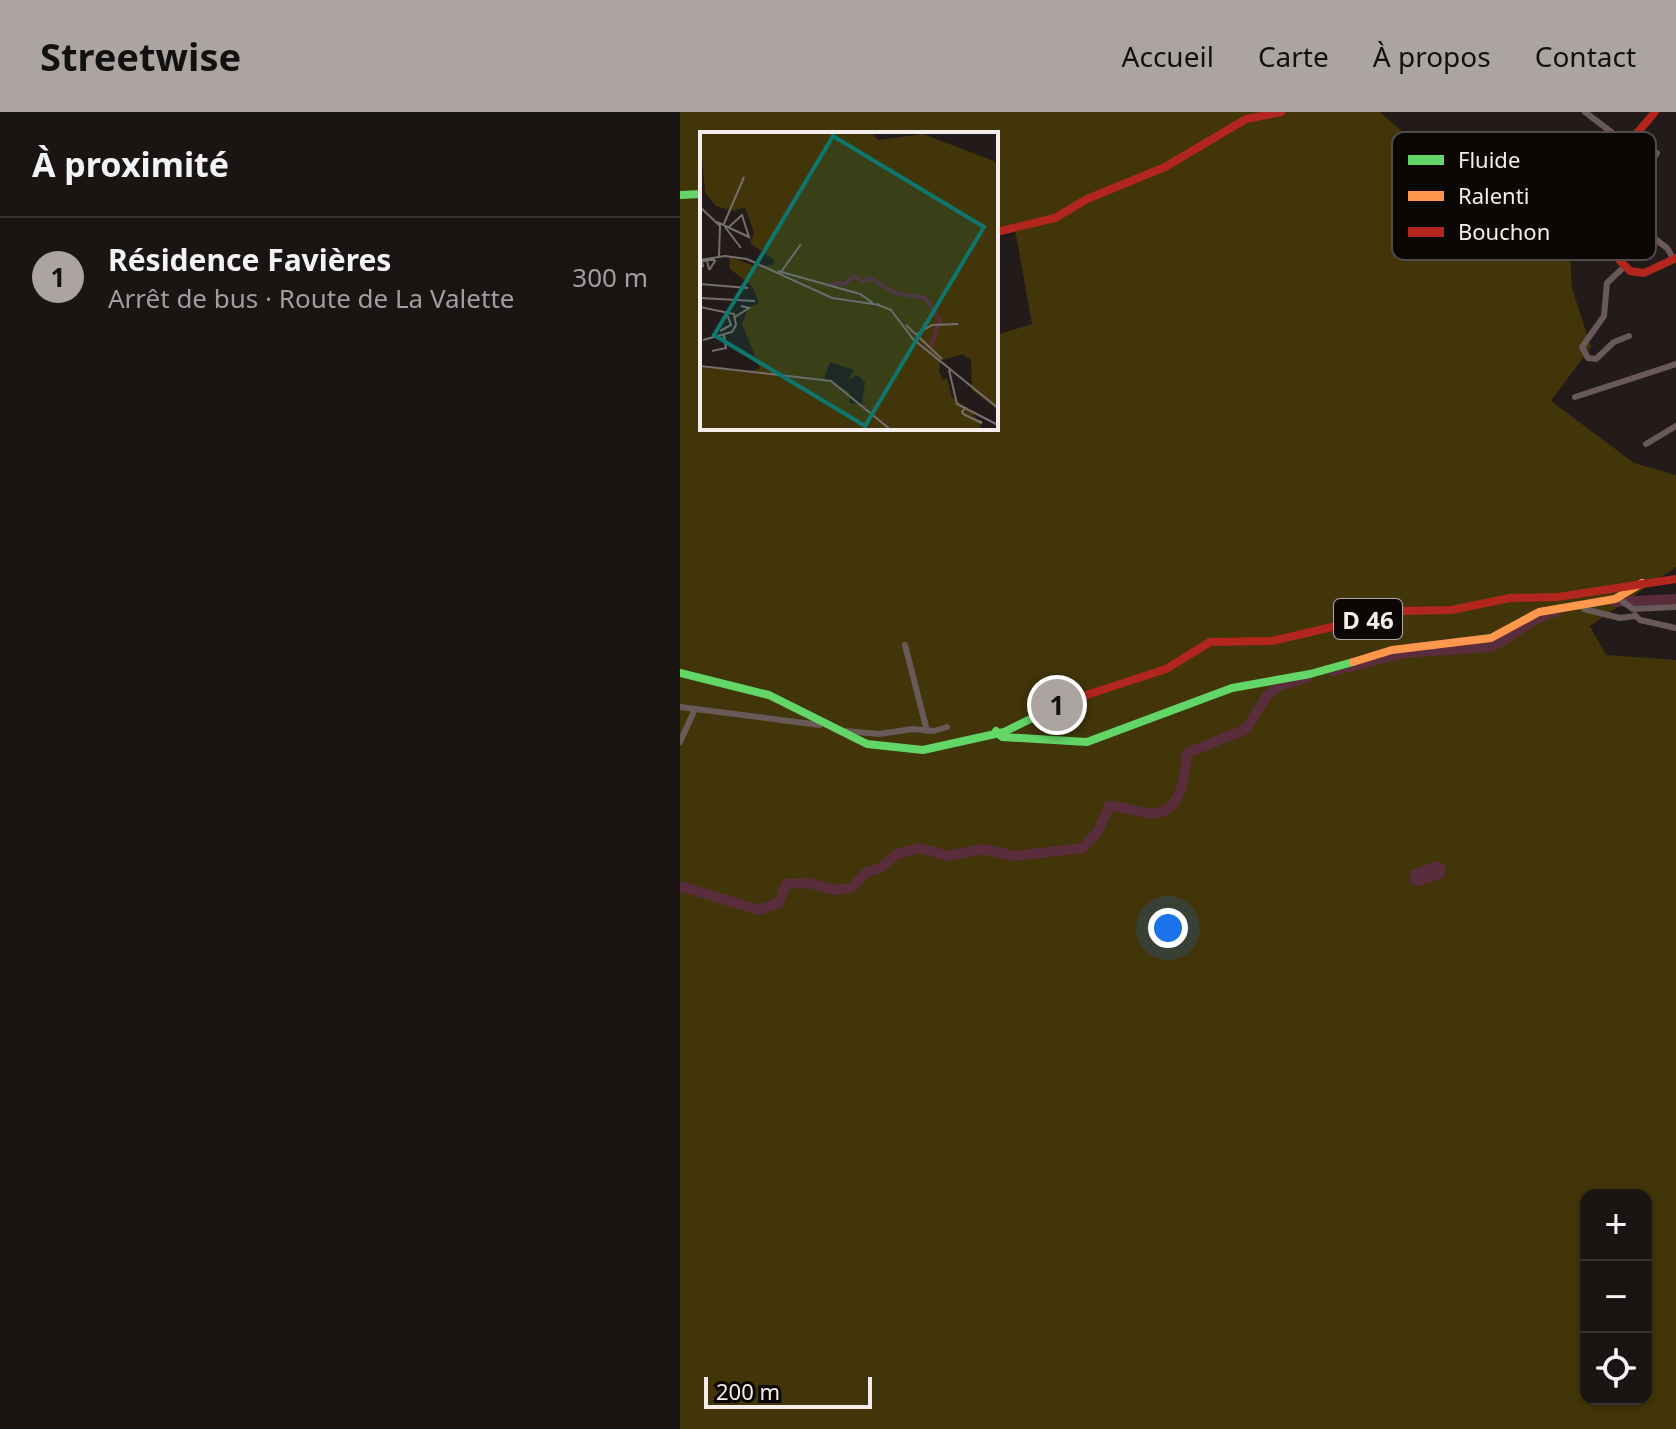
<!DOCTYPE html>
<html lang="fr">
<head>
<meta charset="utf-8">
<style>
  :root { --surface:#1a1413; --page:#231d1c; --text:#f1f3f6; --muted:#9f9ea0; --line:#383333; --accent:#aba4a0 }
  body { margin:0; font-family:"Noto Sans",sans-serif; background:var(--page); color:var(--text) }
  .controls { position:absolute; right:24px; bottom:24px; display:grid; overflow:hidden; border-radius:16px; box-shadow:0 2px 6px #0004 }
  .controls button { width:72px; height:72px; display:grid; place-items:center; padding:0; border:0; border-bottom:2px solid var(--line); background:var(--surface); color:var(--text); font:40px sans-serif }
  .scale { position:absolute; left:24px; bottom:20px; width:168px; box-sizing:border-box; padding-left:8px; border:4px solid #f5ede9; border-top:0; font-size:22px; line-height:28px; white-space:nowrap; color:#f5ede9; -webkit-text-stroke:6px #0b0705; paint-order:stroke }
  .you { position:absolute; left:488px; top:816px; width:28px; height:28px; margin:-20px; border:6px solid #fff; border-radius:50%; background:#1a73e8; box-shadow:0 0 0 12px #1a73e833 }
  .badge { display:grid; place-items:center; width:52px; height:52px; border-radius:50%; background:var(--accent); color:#111; font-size:26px; font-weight:700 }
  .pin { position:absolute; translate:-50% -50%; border:4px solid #fff; box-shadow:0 2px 8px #0006 }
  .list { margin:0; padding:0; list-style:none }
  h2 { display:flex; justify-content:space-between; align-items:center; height:104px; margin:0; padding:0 32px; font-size:34px }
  h2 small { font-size:26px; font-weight:400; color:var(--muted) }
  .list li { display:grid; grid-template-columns:52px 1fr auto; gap:24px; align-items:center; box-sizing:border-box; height:120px; padding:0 32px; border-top:2px solid var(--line) }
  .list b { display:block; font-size:30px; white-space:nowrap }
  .list p { margin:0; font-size:26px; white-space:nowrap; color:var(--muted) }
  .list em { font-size:26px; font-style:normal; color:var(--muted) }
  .icon { flex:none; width:44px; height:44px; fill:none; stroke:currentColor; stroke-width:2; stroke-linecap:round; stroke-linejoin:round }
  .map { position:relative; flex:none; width:996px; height:1317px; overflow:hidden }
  header { display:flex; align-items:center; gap:48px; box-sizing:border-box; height:112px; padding:0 40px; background:var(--accent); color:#111 }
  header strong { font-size:38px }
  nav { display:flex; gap:44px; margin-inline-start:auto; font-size:28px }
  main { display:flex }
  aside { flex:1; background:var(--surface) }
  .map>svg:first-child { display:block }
  .green { fill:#413509; fill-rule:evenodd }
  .water { fill:#5a2d3d }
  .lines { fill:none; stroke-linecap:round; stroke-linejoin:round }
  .river { stroke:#5a2d3d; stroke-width:10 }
  .street { stroke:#695a59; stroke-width:6 }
  .fast { stroke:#63d668; stroke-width:8 }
  .slow { stroke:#ff974d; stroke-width:8 }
  .jam { stroke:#b3261e; stroke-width:8 }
  .labels { text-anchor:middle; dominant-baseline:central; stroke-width:6; stroke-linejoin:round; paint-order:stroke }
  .shield { fill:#0b0705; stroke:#afa8a5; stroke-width:2 }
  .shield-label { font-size:24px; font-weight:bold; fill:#f5ede9 }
  .inset-river { fill:none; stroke:#5a2d3d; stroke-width:4 }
  .inset-road { fill:none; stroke:#766f6c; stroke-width:2 }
  .view { fill:#0f766e; fill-opacity:0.15; stroke:#0f766e; stroke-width:4 }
  .inset-edge { fill:none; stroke:#f5ede9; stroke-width:4 }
  .key { fill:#0b0705; stroke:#514c49; stroke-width:2 }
  .key-label { font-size:22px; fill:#f5ede9 }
</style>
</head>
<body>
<header>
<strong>Streetwise</strong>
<nav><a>Accueil</a><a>Carte</a><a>À propos</a><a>Contact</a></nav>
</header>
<main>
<aside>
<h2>À proximité<small></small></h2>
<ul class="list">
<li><span class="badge">1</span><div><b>Résidence Favières</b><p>Arrêt de bus · Route de La Valette</p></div><em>300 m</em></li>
</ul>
</aside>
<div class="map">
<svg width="996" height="1317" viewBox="0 0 996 1317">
  <rect width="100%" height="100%" fill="#221b19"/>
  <!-- green -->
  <path class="green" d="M0,0H700L818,103L890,138L892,176L911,235L871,289L954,351L996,363V455L910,514L926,543L996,548V1317H0ZM112,19L316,22V116L334,112L352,212L316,223V316H22V22ZM906,1083H966V1287H906Z"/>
  <!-- water -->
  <path class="water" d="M757,749L766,755L765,765L738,774L730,771V759Z"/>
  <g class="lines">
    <!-- river -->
    <g class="river">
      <path d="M935,490L996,487"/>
      <path d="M811,535C833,526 853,503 876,500"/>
      <path d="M653,559L724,541L810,535"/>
      <path d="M0,774L78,798L99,791L106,772L129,771L153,778L171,776L187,760L200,756L217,742L239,736L268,744L302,737L334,744L403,736L418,719L429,694C441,694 454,699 466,701C502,706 504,666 507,641L566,617L588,582L601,573L627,566"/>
    </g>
    <!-- street -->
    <g class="street">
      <path d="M905,0L947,32"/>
      <path d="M977,41L941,101L987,136L993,146"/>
      <path d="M892,134C885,115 893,100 909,89"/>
      <path d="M945,154L927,171L924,204L902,235L908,246L916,247L934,230L949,224"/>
      <path d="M895,285L996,252"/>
      <path d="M966,332L996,314"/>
      <path d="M942,489L953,497L996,495"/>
      <path d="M904,497L940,506L955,504"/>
      <path d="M955,503L960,508L996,516"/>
      <path d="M225,533L247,619"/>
      <path d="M0,595L140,613L142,611"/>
      <path d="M165,619L199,622L233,617L254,619L267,615"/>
      <path d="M0,630L15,597"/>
    </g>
    <!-- fast -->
    <g class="fast">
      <path d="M0,83L22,82"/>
      <path d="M0,561L89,583L187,632L243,638L324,620L385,590"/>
      <path d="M316,619L322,625L407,630L552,576L630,562L673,550"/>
    </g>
    <!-- slow -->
    <path class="slow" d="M673,550L712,538L811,526L859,500L935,487L962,471"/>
    <!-- jam -->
    <g class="jam">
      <path d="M975,0C925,61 877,88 950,159L964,161L996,146"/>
      <path d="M316,120L375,106L407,87L485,55L566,7L601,0"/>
      <path d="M385,590L486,557L530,530L592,529L721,499L771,498L830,486L878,485L996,467"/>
    </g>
  </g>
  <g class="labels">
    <!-- shield labels -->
    <rect class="shield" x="654" y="487" width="68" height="40" rx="6"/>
    <g class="shield-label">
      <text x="688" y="507">D 46</text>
    </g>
  </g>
  <!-- overview -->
  <g transform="translate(20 20)">
    <rect width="298" height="298" fill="#221b19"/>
    <path d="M0,0H170L178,8L223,2L294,29L298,35V278L272,258L271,228L262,222L240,229L239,240L243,248L247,246L252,265L272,280L283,298H0V235L49,240L60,236L42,192L48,176L59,171L52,154L30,137L29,124L54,134L73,133L74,128L50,111L54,101L45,75L33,79L16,74L5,61ZM130,230L154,238L148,248L157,243L165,250L162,272L150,271L149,260L124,247Z" fill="#413509" fill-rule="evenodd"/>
    <path class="inset-river" d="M126,153L146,151L153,144L163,150L170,146L195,161L225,166L240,187L231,214"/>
    <path class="inset-road" d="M0,75L20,94L19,124M17,90L49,105L42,83L29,95M23,94L44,45M25,95L41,116M0,128L25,124L47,127L132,166L180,173M3,135L2,130L3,129H5L7,128H14L15,129L10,137H9L7,129V127M78,139L160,162L173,171M81,140L101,112M0,152L48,156M0,166L55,169M176,172L191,178L213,207L298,276M0,175L34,182L36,193L32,200L3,208M35,185L49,176L41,174M206,193L242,227M20,199L31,193L27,182M217,202L232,193L258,192M12,219L26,216L24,203M0,234L131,249L191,298M249,238L257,272L298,293M266,275L262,280L263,282L281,291V290L271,286"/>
    <path class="view" d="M133,4L284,95L165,294L14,203Z"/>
    <rect width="298" height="298" class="inset-edge"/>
  </g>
  <!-- legend -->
  <rect x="712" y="20" width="264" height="128" rx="12" class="key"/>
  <rect x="728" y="43" width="36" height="10" fill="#63d668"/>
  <rect x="728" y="79" width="36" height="10" fill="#ff974d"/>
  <rect x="728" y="115" width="36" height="10" fill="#b3261e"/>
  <g class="key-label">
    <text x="778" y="56">Fluide</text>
    <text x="778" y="92">Ralenti</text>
    <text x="778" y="128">Bouchon</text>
  </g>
</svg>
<div class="controls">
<button>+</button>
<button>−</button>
<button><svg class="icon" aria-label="locate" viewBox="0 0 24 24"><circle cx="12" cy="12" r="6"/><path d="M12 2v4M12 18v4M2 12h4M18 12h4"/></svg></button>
</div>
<div class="scale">200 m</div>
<div class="you"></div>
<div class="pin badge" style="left:377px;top:593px">1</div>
</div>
</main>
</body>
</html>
